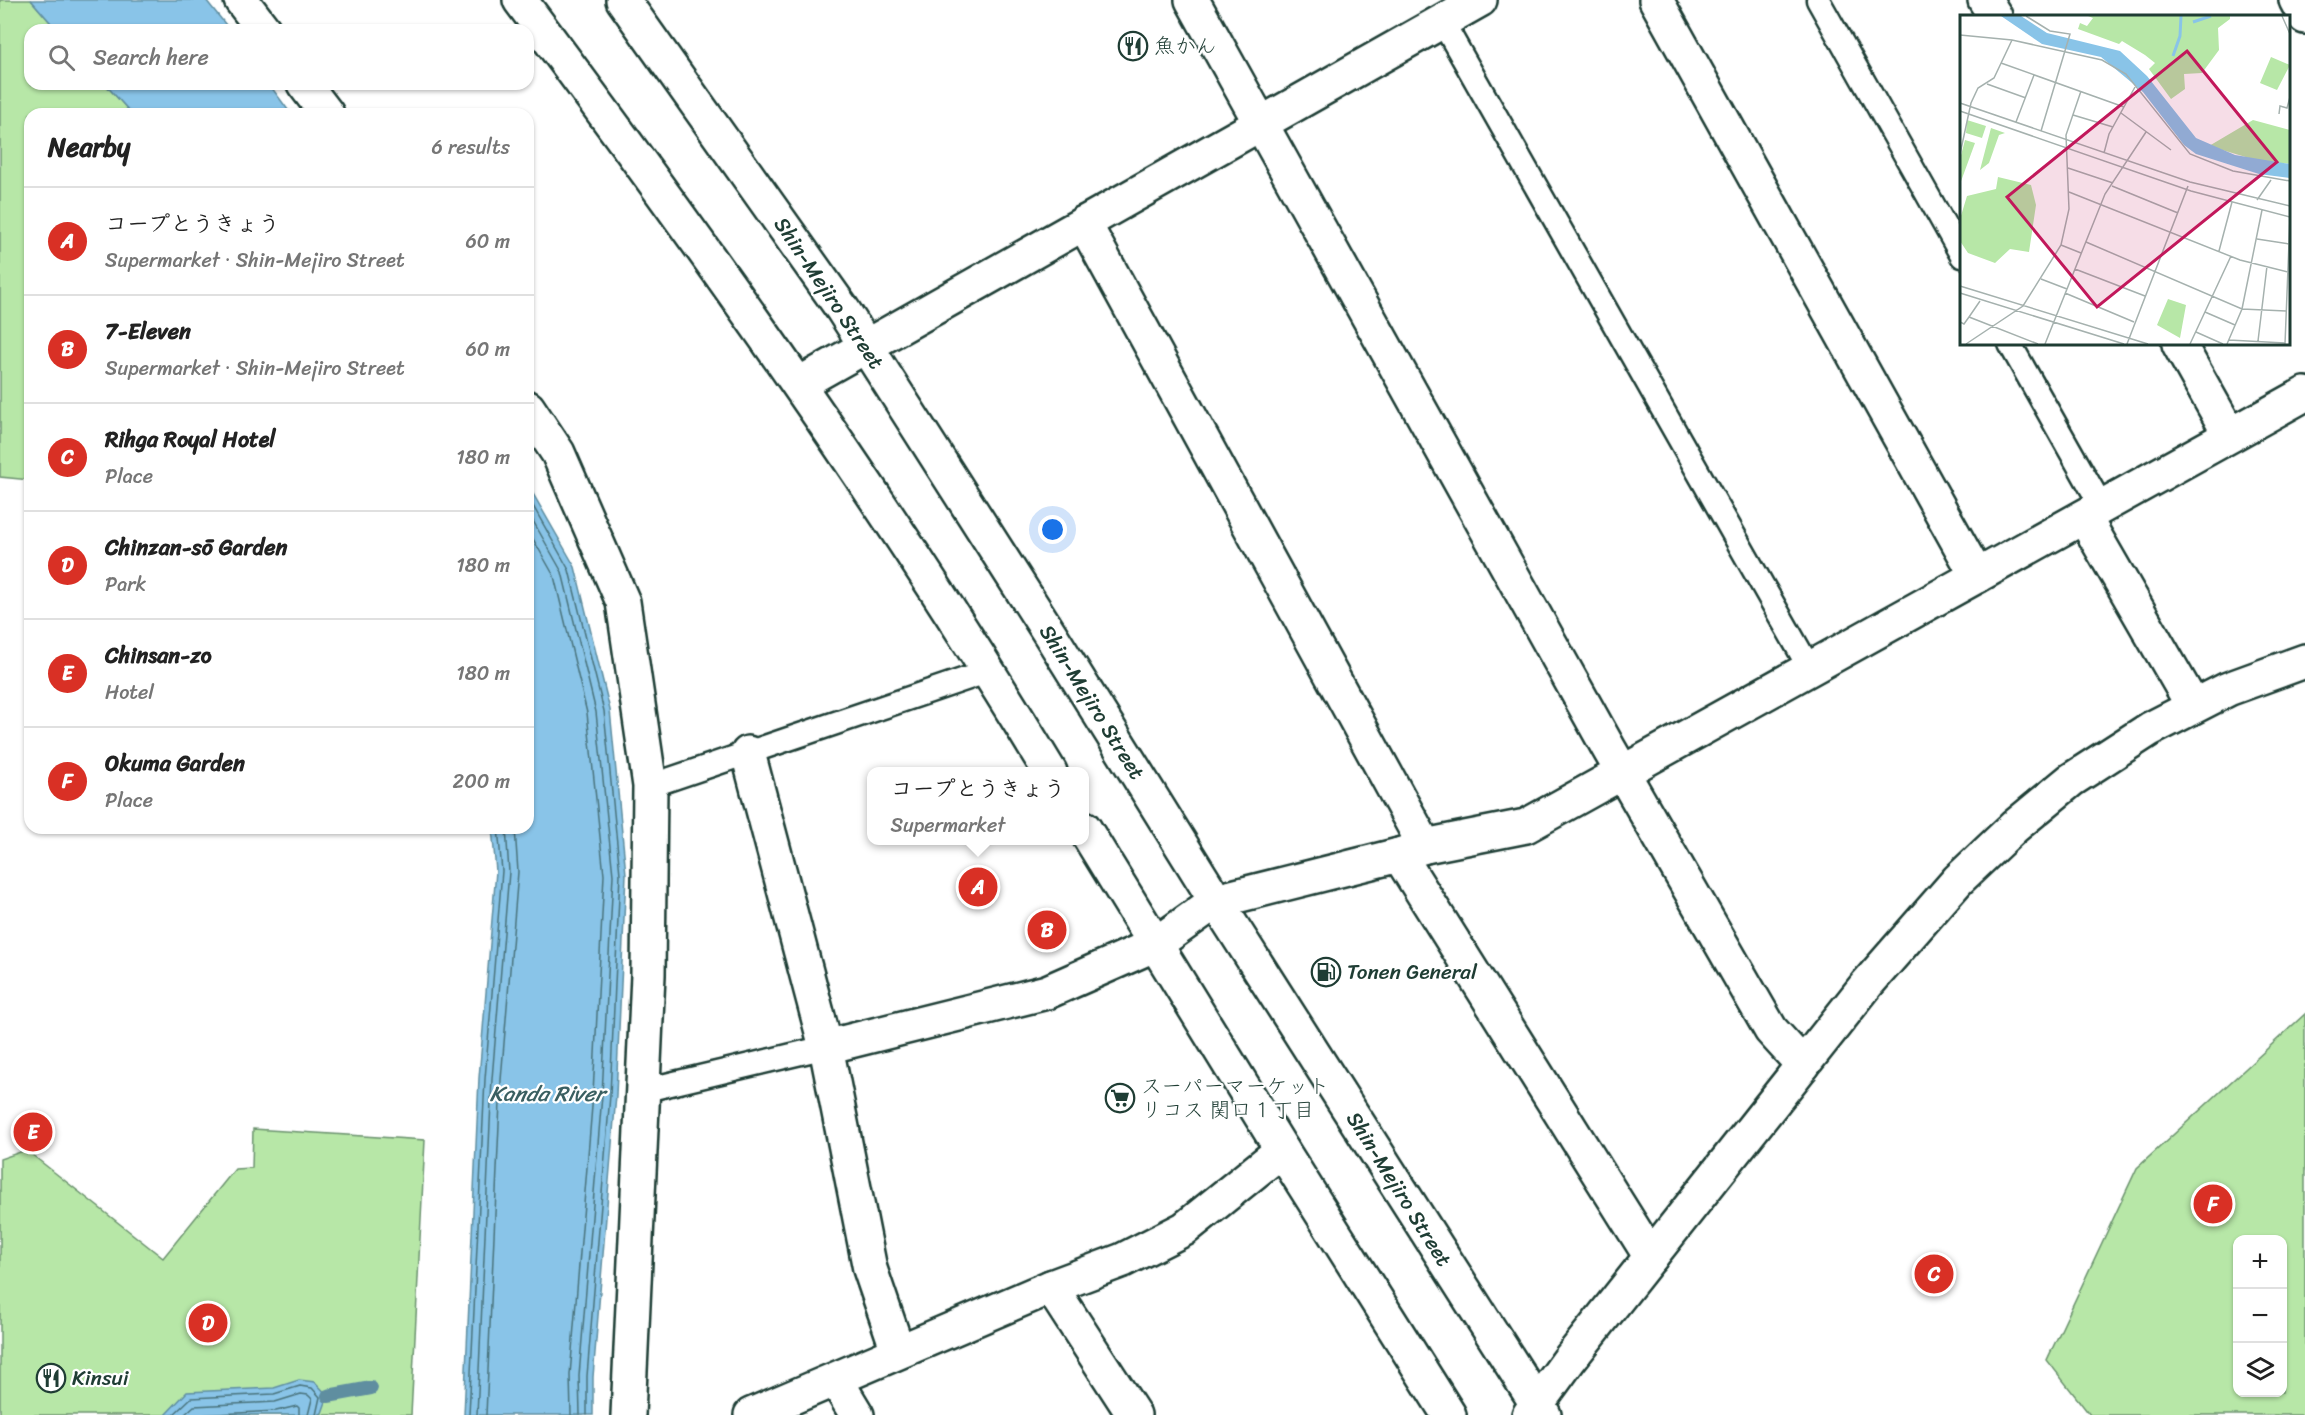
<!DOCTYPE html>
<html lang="en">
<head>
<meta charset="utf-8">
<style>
  :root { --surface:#fff; --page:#f2f2f2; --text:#222; --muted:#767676; --line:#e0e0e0; --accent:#d93025 }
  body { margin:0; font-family:Sriracha,"Klee One",sans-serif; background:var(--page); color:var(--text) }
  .controls { position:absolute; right:18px; bottom:18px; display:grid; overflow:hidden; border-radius:12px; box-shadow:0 2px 4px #0004 }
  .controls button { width:54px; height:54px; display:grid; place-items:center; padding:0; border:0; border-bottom:2px solid var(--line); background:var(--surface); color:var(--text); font:30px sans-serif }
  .you { position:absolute; left:1053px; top:530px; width:21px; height:21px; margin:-15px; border:4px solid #fff; border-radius:50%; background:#1a73e8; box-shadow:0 0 0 9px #1a73e833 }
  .badge { display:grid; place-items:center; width:39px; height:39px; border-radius:50%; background:var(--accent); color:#fff; font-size:20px; font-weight:700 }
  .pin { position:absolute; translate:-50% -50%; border:3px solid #fff; box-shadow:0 2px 6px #0006 }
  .popup { position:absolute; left:867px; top:767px; width:222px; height:78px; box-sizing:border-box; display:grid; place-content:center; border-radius:12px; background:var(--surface); filter:drop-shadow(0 2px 4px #0005); font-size:20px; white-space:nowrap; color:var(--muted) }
  .popup b { font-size:22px; color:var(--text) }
  .popup::after { content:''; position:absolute; left:50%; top:100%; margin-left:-12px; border:12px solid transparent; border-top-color:var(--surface) }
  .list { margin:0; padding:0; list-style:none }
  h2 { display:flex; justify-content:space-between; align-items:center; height:78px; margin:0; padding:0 24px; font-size:26px }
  h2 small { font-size:20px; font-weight:400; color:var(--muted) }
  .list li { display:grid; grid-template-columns:39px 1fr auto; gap:18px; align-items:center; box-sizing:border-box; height:108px; padding:0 24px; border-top:2px solid var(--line) }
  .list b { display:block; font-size:22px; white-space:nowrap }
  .list p { margin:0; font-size:20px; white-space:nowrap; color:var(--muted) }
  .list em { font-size:20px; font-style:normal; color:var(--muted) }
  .icon { flex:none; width:33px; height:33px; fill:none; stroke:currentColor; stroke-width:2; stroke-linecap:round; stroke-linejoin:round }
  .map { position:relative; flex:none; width:2305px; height:1415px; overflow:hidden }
  .search { position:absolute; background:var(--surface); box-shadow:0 2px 4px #0004; left:24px; top:24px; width:510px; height:66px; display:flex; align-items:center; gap:15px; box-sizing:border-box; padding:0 21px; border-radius:18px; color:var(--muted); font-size:22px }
  .panel { position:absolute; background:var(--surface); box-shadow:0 2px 4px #0004; left:24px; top:108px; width:510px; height:726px; border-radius:18px }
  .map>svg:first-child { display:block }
  .green { fill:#b7e7a7; stroke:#6b926e; stroke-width:1.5; fill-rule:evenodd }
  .water { fill:#89c4e8; stroke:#5f8ea0; stroke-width:1.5 }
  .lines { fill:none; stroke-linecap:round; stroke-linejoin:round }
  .shore { stroke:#49737c; stroke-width:1.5 }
  .stream { stroke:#5f8ea0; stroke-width:14 }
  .lane-casing { stroke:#1f3d34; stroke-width:27 }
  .street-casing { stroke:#1f3d34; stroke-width:38 }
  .secondary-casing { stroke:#1f3d34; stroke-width:38 }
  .primary-casing { stroke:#1f3d34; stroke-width:38 }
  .lane { stroke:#fff; stroke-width:22 }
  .street { stroke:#fff; stroke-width:33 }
  .secondary { stroke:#fff; stroke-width:33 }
  .primary { stroke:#fff; stroke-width:33 }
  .labels { text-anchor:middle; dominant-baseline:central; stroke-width:4.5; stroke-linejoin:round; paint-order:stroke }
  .poi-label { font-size:21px; fill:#1f3d34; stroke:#fff; text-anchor:start }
  .street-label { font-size:21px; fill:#1f3d34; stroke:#fff }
  .water-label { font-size:22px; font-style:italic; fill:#3a5f61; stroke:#fff }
  .inset-river { fill:none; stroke:#89c4e8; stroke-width:3 }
  .inset-road { fill:none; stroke:#a5b1ae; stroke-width:1.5 }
  .view { fill:#c2185b; fill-opacity:0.15; stroke:#c2185b; stroke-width:3 }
  .inset-edge { fill:none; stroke:#1f3d34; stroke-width:3 }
</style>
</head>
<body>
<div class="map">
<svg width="2305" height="1415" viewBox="0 0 2305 1415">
  <rect width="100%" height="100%" fill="#fff"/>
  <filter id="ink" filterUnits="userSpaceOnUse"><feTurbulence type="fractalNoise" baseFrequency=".0167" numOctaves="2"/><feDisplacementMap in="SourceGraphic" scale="12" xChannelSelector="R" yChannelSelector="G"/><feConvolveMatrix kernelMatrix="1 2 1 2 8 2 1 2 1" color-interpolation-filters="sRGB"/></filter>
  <g filter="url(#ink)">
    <!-- green -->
    <g class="green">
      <path d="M0,0H31L57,30H30V84H105L132,114H30V480L0,477Z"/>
      <path d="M2305,1014V1415H2090L2047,1360L2137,1168ZM2238,1240H2282V1392H2238Z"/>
      <path d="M253,1129L425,1140L411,1415H0V1159L26,1150L163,1258L235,1169L252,1168Z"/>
    </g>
    <!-- water -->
    <g class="water">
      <path d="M31,0H206L230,30H57Z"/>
      <path d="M105,84H269L291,114H132Z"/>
      <path d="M528,485L575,567L610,710L626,874L616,1095L593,1377V1415H464L479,1078L496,871L492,828H528Z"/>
      <path d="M299,1380L315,1382L328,1396L322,1413L318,1415H165L187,1392L274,1388Z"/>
    </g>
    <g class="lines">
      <!-- shore -->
      <g class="shore">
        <path d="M528,497L569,570L604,711L620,874L610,1095L587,1376V1415"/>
        <path d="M528,512L562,572L596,712L613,875L602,1095L579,1376L580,1415"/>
        <path d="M528,530L554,576L587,713L604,875L593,1094L570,1375L571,1415"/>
        <path d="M173,1415L191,1398L274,1394L300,1386L312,1388L320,1397L316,1415"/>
        <path d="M184,1415L194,1406L275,1402L301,1394L308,1395L312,1399L308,1415"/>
        <path d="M197,1415L276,1411L297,1406L299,1408V1415"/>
        <path d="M469,1415L485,1079L502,871L498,828"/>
        <path d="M477,1415L492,1079L509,872L506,828"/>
        <path d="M486,1415L501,1080L518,872L515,828"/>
      </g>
      <!-- stream -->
      <path class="stream" d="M328,1396L371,1388"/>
      <!-- lane casing -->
      <g class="lane-casing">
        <g id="lane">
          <path d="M1818,0L1962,256"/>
          <path d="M1442,21L1810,669"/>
          <path d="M2010,344L2102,507"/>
          <path d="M650,786L989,671"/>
          <path d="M641,1091L826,1047"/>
        </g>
      </g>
      <!-- street casing -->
      <g class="street-casing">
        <g id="street">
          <path d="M241,0L264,30"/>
          <path d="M1192,0L1609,749L1771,1030L1803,1065"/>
          <path d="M1656,0L1977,576"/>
          <path d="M1985,0L1995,16"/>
          <path d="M2296,0L2305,17"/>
          <path d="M304,84L327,114"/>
          <path d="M1084,223L1425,846"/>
          <path d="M2179,344L2230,435"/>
          <path d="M799,384L1480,0"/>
          <path d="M528,408L558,453L623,602L650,786L648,975L628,1415"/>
          <path d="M2084,517L2193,706"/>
          <path d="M748,753L826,1047L870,1269L898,1351"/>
          <path d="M1399,855L1651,1257"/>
          <path d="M826,1047L1047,992L1156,944L1216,901L1399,855L1425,846L1526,826L2305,394"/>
          <path d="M1051,1287L1134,1415"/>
          <path d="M836,1380L857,1415"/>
          <path d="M751,1415L1051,1287L1123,1260L1184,1229L1282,1150"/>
        </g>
      </g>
      <!-- secondary casing -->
      <g class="secondary-casing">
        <path id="secondary" d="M1529,1415L1569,1360L1867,984L1958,880L2014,827L2071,780L2150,729L2228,689L2305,661"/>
      </g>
      <!-- primary casing -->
      <g class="primary-casing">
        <g id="primary">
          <path d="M520,0C707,250 889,505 1050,772"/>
          <path d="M623,0L843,310L1050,634L1216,901L1544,1415"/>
          <path d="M1084,828L1282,1150L1449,1415"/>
        </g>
      </g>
      <!-- lane -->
      <use href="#lane" class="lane"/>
      <!-- street -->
      <use href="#street" class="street"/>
      <!-- secondary -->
      <use href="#secondary" class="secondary"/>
      <!-- primary -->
      <use href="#primary" class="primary"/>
    </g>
  </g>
  <!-- icons -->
  <defs>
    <g id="restaurant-ring" transform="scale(1.5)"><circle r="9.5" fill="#fff" stroke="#1f3d34" stroke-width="1.5"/><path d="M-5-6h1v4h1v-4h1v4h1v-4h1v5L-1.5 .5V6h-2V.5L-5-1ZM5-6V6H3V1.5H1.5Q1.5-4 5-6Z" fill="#1f3d34"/></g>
    <g id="fuel-ring" transform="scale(1.5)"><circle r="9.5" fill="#fff" stroke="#1f3d34" stroke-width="1.5"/><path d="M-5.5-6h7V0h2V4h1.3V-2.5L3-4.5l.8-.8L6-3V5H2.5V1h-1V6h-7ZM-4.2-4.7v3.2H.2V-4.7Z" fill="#1f3d34"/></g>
    <g id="supermarket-ring" transform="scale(1.5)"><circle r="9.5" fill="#fff" stroke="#1f3d34" stroke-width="1.5"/><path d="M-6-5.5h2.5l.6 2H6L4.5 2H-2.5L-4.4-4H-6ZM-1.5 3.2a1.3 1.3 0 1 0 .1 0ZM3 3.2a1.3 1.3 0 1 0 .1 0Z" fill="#1f3d34"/></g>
  </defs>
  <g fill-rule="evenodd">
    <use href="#restaurant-ring" x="1133" y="46"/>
    <use href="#fuel-ring" x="1326" y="972"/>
    <use href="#supermarket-ring" x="1120" y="1098"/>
    <use href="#restaurant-ring" x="51" y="1378"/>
  </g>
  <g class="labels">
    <!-- poi labels -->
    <g class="poi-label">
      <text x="1154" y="46">魚かん</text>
      <text x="1347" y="972">Tonen General</text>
      <text x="1141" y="1086">スーパーマーケット<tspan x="1141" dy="24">リコス 関口１丁目</tspan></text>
      <text x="72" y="1378">Kinsui</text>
    </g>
    <!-- street labels -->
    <g class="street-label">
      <text transform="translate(829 293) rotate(56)">Shin-Mejiro Street</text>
      <text transform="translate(1092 702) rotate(58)">Shin-Mejiro Street</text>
      <text transform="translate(1399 1189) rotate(58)">Shin-Mejiro Street</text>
    </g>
    <!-- water labels -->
    <g class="water-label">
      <text x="547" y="1093">Kanda River</text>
    </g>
  </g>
  <!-- overview -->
  <g transform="translate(1960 15)">
    <rect width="330" height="330" fill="#fff"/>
    <path d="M128,1H270V4L258,13L259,35L242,58L224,59L225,74L211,84L189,54L195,48L185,40L162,26L159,29L118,14L120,8L127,11L133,3ZM311,42L330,50L317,75L300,68ZM7,105L26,111L22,123L6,118ZM293,105L330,115V149L299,146L249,131ZM31,113L45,118L39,120L29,148L20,155ZM5,125L15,128L0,169V144ZM38,162L71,170L76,190L69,237L50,234L35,248L8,238L0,226V204L7,181L36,174ZM208,284L226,290L220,323L197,310Z" fill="#b7e7a7"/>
    <path d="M41,1H61L87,18L160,36L187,61L236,123L275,140L330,149V163L299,159L236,139L224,130L183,77L141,42L82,29Z" fill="#89c4e8"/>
    <path class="inset-river" d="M233,7L251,1M213,41L220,21L221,1"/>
    <path class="inset-road" d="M66,1L90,16L110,19L81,116M322,1L330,19M0,20L52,25L142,45L166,59L230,139L273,156L330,166M41,48L164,92M27,69L66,83M0,88L230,167L330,191M0,96L231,176L330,202M161,98L211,135M319,99L320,91L327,93L330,82M113,100L153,112M56,107L74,60M144,138L149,119L175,72M0,139L11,88L18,73L34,63L52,25M108,153L153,168M152,171L218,198M109,177L280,245L328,257M297,185L311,165M297,224L329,229M126,227L282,294L326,296M101,230L121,238M259,236L272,187M115,254L185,281M81,264L107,274M0,271L188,329M0,278L164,329M105,278L174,307M245,297L275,310M9,302L20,286M0,307L4,309L9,302L78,329M236,317L263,329M269,325L325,328M298,326L307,251M6,329L63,291L101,230L109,194L106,120L121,76M85,329L145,179L186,117M167,329L228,171M230,329L271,241M267,329L282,294L302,195M325,329L330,202"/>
    <path class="view" d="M227,36L317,147L137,292L47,182Z"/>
    <rect width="330" height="330" class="inset-edge"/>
  </g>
</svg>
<div class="controls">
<button>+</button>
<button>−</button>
<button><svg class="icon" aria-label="layers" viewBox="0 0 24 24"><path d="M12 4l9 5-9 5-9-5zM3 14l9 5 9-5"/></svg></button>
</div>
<div class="you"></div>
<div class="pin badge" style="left:978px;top:887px">A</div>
<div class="popup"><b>コープとうきょう</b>Supermarket</div>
<div class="pin badge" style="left:1047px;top:930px">B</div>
<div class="pin badge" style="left:1934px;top:1274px">C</div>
<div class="pin badge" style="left:208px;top:1323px">D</div>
<div class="pin badge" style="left:33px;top:1132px">E</div>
<div class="pin badge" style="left:2213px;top:1204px">F</div>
<div class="search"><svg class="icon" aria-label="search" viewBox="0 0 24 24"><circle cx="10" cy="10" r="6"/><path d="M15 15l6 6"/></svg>Search here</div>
<section class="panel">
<h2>Nearby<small>6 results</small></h2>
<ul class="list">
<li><span class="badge">A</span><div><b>コープとうきょう</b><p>Supermarket · Shin-Mejiro Street</p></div><em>60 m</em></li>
<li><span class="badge">B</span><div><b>7-Eleven</b><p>Supermarket · Shin-Mejiro Street</p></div><em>60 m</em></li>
<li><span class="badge">C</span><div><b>Rihga Royal Hotel</b><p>Place</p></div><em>180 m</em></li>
<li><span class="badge">D</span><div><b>Chinzan-sō Garden</b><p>Park</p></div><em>180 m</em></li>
<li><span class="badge">E</span><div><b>Chinsan-zo</b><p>Hotel</p></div><em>180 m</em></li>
<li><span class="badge">F</span><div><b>Okuma Garden</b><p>Place</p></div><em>200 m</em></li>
</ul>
</section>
</div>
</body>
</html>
